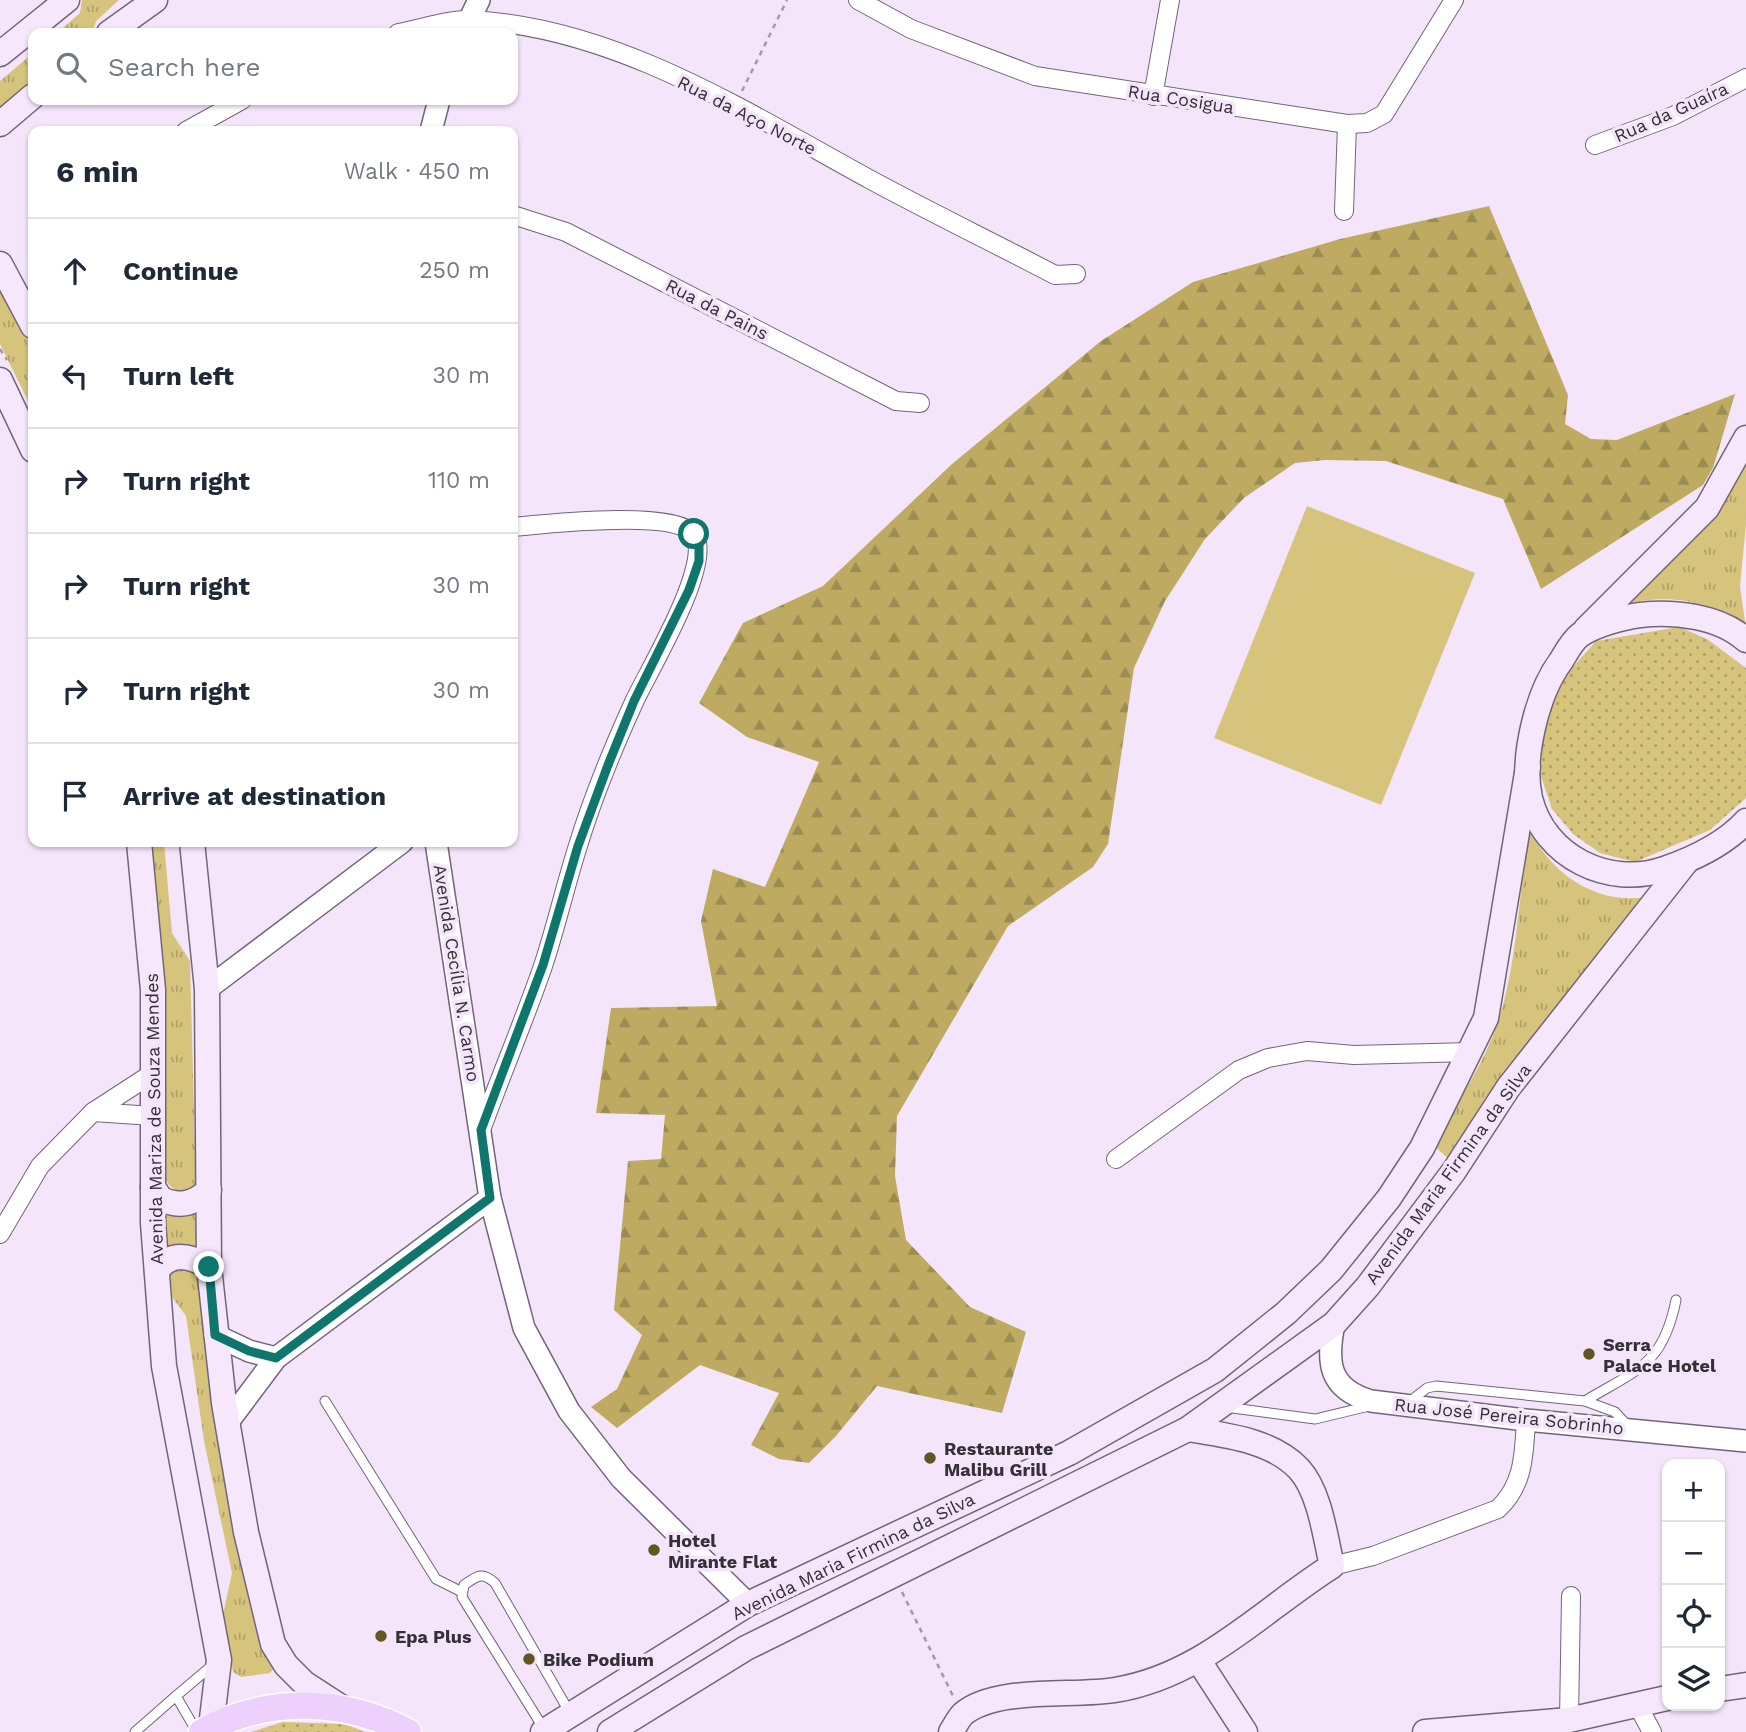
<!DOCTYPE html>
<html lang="en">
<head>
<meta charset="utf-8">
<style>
  :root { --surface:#fff; --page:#f6f6f7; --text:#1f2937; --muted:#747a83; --line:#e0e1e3 }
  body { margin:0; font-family:"Work Sans",sans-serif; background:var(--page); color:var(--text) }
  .controls { position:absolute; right:21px; bottom:21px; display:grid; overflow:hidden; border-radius:14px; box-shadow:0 2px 5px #0004 }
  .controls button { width:63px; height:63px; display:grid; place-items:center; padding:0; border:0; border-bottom:2px solid var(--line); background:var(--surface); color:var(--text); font:35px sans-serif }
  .stop { position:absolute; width:21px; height:21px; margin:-16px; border:5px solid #0f766e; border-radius:50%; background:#fff }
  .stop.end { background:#0f766e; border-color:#fff; box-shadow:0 2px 7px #0008 }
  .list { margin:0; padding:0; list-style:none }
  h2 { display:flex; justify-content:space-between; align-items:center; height:91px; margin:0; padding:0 28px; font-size:30px }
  h2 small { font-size:23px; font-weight:400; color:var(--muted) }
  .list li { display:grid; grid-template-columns:46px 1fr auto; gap:21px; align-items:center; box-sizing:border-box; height:105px; padding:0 28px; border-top:2px solid var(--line) }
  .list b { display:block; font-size:26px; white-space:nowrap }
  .list em { font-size:23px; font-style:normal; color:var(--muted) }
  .icon { flex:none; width:38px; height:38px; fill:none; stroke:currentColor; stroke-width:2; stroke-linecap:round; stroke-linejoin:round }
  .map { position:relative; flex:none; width:1746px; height:1732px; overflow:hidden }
  .search { position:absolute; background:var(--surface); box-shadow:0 2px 5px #0004; left:28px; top:28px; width:490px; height:77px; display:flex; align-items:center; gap:18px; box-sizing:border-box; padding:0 24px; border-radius:14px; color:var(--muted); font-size:26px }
  .panel { position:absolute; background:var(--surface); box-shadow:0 2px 5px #0004; left:28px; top:126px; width:490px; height:721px; border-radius:14px }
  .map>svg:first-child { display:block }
  .grass { fill:url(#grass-tufts) }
  .forest { fill:url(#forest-firs) }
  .park { fill:url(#park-dots) }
  .garden { fill:#d7c47c }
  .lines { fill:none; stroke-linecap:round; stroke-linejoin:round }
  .service-casing { stroke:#726579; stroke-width:11 }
  .minor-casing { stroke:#726579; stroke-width:20 }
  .tertiary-casing { stroke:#726579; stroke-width:24 }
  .secondary-casing { stroke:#726579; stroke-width:27 }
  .primary-casing { stroke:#fff; stroke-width:29 }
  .path { stroke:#a398a8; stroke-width:2.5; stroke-dasharray:5 5; stroke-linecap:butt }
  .service { stroke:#fff; stroke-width:9 }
  .minor { stroke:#fff; stroke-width:18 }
  .tertiary { stroke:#fff; stroke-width:21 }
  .secondary { stroke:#f6e7fd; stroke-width:24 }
  .primary { stroke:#edd0fb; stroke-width:26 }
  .route { stroke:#0f766e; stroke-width:9 }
  .poi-dot { fill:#625522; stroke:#f4e5fb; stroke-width:2.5 }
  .labels { text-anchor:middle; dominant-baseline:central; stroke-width:7; stroke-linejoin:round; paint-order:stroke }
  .street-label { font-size:18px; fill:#353038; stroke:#f4e5fb }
  .poi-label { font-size:18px; font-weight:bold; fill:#353038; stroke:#f4e5fb; text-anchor:start }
</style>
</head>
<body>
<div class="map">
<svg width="1746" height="1732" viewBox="0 0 1746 1732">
  <defs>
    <pattern id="grass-tufts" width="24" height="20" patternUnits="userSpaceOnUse" patternTransform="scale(1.75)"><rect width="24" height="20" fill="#d7c47c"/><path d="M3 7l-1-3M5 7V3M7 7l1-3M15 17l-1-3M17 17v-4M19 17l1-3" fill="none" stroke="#afa067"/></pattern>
    <pattern id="forest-firs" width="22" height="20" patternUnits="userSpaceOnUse" patternTransform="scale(1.75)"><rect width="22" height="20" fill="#beab61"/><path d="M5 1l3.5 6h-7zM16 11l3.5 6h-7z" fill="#9b8c51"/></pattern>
    <pattern id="park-dots" width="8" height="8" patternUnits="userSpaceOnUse" patternTransform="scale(1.75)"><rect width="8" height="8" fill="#d7c47c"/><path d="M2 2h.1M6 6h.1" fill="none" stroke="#afa067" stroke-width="1.8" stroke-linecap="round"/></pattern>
  </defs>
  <rect width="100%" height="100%" fill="#f4e5fb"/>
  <!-- grass -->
  <g class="grass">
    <path d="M82,0H119L96,21L92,33H57L80,13Z"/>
    <path d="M33,53V84L0,109V81Z"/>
    <path d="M0,284L33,346V411L0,344Z"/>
    <path d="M1746,455V524L1740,586L1746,629C1710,599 1669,594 1624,604C1676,562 1720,517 1746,455Z"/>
    <path d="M1530,831C1553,875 1596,905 1647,897L1450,1160L1432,1144C1456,1105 1483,1066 1498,1022C1518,962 1518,892 1530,831Z"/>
    <path d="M151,842H164L172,933L190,961L196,1182C188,1195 173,1194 166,1180L163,970Z"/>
    <path d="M162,1211L179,1216L195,1211L197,1248L162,1250Z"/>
    <path d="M175,1267L197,1271L213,1407L274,1669L270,1673L241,1677L233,1672L223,1614L232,1573L204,1441L186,1316L172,1297L170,1275Z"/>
  </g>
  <!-- forest -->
  <path class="forest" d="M1489,206L1568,395L1565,424L1591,439L1617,440L1735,394L1713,468L1703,485L1541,589L1503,499L1386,461L1325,460L1295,463L1244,498L1205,539L1165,601L1134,668L1108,844L1093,867L1008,926L897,1116L895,1176L906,1240L970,1307L1026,1332L1002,1413L877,1386L836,1436L809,1463L779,1459L751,1445L779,1393L700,1365L617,1428L591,1407L617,1389L642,1335L614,1310L628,1161L661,1159L665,1115L596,1113L611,1008L717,1006L701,921L713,869L765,887L819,762L747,737L699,703L743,623L823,586L952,464L1101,341L1193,282L1340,239Z"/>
  <!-- park -->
  <g class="park">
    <path d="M1679,627L1707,639L1746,668V798L1710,830L1635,862L1600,853L1573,834L1552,809L1541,776L1542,738L1549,707L1563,678L1596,641Z"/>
    <path d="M283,1722L345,1724L365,1732H251Z"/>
  </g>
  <!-- garden -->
  <path class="garden" d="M1307,506L1475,573L1381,805L1214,738Z"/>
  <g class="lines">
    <!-- service casing -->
    <g class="service-casing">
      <g id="service">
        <path d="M325,1401L436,1579L462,1592"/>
        <path d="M1585,1401C1638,1369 1663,1365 1676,1300"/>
        <path d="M1409,1402L1427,1388L1436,1386L1585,1401L1615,1412L1627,1425"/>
        <path d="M1225,1407L1315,1419L1369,1406"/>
        <path d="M544,1729L462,1597L464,1585C477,1576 482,1571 495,1583L570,1713"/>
        <path d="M135,1732L176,1696"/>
        <path d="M197,1732L176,1696L215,1663"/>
      </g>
    </g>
    <!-- minor casing -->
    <g class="minor-casing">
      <g id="minor">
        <path d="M858,0L911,29L1035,76L1347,124L1367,123L1384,114L1454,0"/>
        <path d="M398,33C421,29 448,19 471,20C616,27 748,113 871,180C932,213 994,243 1055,275L1076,274"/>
        <path d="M1153,96L1170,0"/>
        <path d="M186,131L242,100"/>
        <path d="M1595,145L1673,116L1746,78"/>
        <path d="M1344,211L1347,124"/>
        <path d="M513,215L566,232L896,401L920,403"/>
        <path d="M93,1112L153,1116"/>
        <path d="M481,1130C501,1075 524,1021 543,966C556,927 565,887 577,849C592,799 613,748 635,700C649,670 714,562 694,535C676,509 545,524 513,527"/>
        <path d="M1116,1159L1239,1070L1268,1058L1307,1051L1354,1055L1471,1052"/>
        <path d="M0,1234L40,1166L93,1112L153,1073"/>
        <path d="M1332,1566L1373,1556L1498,1509C1524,1485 1524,1454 1526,1420"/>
        <path d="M1638,1706L1652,1732"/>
        <path d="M1569,1720L1571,1596"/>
      </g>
    </g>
    <!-- tertiary casing -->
    <g class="tertiary-casing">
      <g id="tertiary">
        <path d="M463,33L479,0"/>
        <path d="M431,131L439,100"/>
        <path d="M436,842L490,1198L524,1328L569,1411L621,1478L748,1604"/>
        <path d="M207,989L402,842"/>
        <path d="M1334,1324C1326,1363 1329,1389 1371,1401L1526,1420L1746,1441"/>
        <path d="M215,1335L249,1351L276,1358"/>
        <path d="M228,1422L276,1358L490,1198"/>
      </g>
    </g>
    <!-- secondary casing -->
    <g class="secondary-casing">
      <g id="secondary">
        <path d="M109,33L155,0"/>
        <path d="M0,54L67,0"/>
        <path d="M0,124L33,96"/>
        <path d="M0,264L33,326"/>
        <path d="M0,380L33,450"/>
        <path d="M1586,629L1707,508L1746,438"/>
        <path d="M1746,640C1719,616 1674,611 1640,615C1623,617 1594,625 1580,635C1572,641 1566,653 1561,661C1537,693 1521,759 1530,798C1544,857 1609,888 1664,869C1693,859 1725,844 1746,821"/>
        <path d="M139,842L153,990V1223L164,1366L219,1660L211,1727"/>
        <path d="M192,842L207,989L209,1267L224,1403L246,1532L273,1644L286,1665L304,1683L341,1707"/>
        <path d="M153,1187L160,1198C178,1208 194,1204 209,1190"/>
        <path d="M157,1271C170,1251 190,1255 209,1267"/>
        <path d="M1199,1661L1245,1732"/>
        <path d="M1720,1689L1746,1685"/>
        <path d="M543,1732L748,1604L1069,1453L1215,1370L1286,1313L1331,1270L1389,1198L1422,1148L1486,1018L1528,767"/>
        <path d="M610,1732L746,1648L1188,1429L1334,1324L1368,1286L1454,1171L1508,1088L1686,862"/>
        <path d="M951,1732C955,1726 958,1719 963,1714C997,1686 1073,1697 1115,1690C1202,1676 1261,1611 1332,1566C1325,1536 1320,1492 1299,1469C1272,1440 1224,1435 1188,1429"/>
        <path d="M1425,1732L1569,1720L1667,1698"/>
      </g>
    </g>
    <!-- primary casing -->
    <g class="primary-casing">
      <path id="primary" d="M202,1732C266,1696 344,1698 408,1732"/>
    </g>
    <!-- path -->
    <g class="path">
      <path d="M742,91L787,0"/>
      <path d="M0,349L7,360"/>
      <path d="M902,1592L953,1696"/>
    </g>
    <!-- service -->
    <use href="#service" class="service"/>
    <!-- minor -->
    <use href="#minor" class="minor"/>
    <!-- tertiary -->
    <use href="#tertiary" class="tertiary"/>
    <!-- secondary -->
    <use href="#secondary" class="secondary"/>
    <!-- primary -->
    <use href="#primary" class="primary"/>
  </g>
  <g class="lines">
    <!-- route -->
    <path class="route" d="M209,1267L215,1335L249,1351L276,1358L490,1198L481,1130L543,965L578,846L608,765L634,701L689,590L699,561V544L694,534"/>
  </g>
  <!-- markers -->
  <g class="poi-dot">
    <circle cx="1589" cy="1354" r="7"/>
    <circle cx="930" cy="1458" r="7"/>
    <circle cx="654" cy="1550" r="7"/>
    <circle cx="381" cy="1636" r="7"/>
    <circle cx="529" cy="1659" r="7"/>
  </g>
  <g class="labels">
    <!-- street labels -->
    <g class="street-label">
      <text transform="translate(1181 99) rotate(9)">Rua Cosigua</text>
      <text transform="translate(1671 112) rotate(-24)">Rua da Guaíra</text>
      <text transform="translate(747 115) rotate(27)">Rua da Aço Norte</text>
      <text transform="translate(717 309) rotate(27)">Rua da Pains</text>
      <text transform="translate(457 973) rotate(81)">Avenida Cecília N. Carmo</text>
      <text transform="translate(154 1119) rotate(-91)">Avenida Mariza de Souza Mendes</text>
      <text transform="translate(1448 1174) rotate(-54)">Avenida Maria Firmina da Silva</text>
      <text transform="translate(1509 1416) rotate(6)">Rua José Pereira Sobrinho</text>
      <text transform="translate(853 1556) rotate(-26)">Avenida Maria Firmina da Silva</text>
    </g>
    <!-- poi labels -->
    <g class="poi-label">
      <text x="1603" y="1344">Serra<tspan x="1603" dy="21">Palace Hotel</tspan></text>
      <text x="944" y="1448">Restaurante<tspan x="944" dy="21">Malibu Grill</tspan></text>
      <text x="668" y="1540">Hotel<tspan x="668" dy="21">Mirante Flat</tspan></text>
      <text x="395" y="1636">Epa Plus</text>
      <text x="543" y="1659">Bike Podium</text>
    </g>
  </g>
</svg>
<div class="controls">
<button>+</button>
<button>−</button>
<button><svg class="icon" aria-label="locate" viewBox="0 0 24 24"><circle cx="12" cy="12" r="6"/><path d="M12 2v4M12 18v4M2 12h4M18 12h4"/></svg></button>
<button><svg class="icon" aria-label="layers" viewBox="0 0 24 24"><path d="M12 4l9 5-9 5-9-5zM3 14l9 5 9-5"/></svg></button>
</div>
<div class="stop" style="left:694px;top:534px"></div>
<div class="stop end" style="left:209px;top:1267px"></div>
<div class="search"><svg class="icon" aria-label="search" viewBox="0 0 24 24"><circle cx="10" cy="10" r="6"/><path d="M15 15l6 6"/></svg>Search here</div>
<section class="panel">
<h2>6 min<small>Walk · 450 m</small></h2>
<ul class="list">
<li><svg class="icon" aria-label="ahead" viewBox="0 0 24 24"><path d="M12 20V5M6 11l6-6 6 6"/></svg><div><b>Continue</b></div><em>250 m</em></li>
<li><svg class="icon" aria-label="left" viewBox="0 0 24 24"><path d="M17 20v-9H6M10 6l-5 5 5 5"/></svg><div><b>Turn left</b></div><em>30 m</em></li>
<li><svg class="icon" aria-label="right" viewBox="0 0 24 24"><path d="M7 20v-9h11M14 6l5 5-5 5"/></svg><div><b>Turn right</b></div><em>110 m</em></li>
<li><svg class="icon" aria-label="right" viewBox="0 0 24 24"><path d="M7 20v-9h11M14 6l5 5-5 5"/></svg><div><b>Turn right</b></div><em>30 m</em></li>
<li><svg class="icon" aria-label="right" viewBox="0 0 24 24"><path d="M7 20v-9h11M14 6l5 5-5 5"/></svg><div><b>Turn right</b></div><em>30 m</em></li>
<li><svg class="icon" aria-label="arrive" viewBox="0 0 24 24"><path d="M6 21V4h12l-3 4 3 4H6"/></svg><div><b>Arrive at destination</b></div></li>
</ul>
</section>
</div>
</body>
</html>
